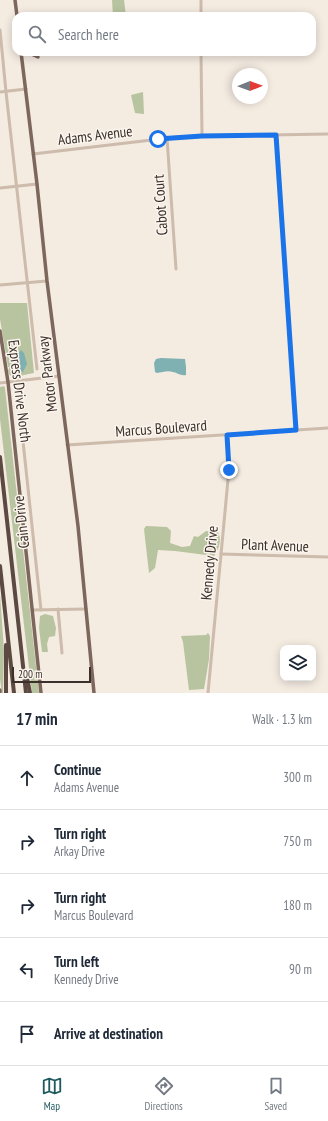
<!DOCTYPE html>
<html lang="en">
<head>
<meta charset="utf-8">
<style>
  :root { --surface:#fff; --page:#f2f2f3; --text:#1f2937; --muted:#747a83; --line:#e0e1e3; --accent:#1f5a5e }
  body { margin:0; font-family:"PT Sans Narrow",sans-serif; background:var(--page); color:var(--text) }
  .controls { position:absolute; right:12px; bottom:12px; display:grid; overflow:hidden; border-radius:8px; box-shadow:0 2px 10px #0003 }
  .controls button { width:36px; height:36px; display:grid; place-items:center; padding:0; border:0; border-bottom:1px solid var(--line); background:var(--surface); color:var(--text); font:20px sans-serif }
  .compass { position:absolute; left:232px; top:68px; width:36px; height:36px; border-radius:50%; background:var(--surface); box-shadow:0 2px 10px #0003; rotate:89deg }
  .scale { position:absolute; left:12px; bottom:10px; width:79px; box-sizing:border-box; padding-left:4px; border:2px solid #3b302b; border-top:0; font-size:11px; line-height:14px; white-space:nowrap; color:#3b302b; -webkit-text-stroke:3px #fbf5ee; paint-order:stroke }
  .stop { position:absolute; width:12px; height:12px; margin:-9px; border:3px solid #1a73e8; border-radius:50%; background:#fff }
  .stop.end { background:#1a73e8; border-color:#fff; box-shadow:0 1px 4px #0008 }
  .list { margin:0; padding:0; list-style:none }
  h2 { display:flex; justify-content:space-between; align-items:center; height:52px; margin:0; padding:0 16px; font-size:17px }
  h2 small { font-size:13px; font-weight:400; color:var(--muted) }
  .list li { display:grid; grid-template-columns:26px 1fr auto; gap:12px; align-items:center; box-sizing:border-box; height:64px; padding:0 16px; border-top:1px solid var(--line) }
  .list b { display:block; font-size:15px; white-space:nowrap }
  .list p { margin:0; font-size:13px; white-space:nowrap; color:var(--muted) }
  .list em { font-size:13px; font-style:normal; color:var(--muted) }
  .icon { flex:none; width:22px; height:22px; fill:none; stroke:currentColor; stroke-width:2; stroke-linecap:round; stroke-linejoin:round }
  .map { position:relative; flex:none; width:328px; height:693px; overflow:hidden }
  .search { position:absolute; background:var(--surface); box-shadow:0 2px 10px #0003; left:12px; right:12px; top:12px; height:44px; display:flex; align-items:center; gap:10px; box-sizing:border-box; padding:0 14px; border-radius:12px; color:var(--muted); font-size:15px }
  .sheet { height:372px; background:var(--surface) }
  nav { display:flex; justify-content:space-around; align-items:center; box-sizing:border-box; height:56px; border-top:1px solid var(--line); background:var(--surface); font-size:11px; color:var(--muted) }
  nav a { display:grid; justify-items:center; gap:2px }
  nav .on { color:var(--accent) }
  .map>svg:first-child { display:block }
  .green { fill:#b8c4a0 }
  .water { fill:#7fb0b2 }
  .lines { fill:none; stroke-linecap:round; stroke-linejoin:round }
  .minor { stroke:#cdbbac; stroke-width:3 }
  .major { stroke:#7d675c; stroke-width:3.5 }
  .highway { stroke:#5c4a42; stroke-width:4 }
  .route { stroke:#1a73e8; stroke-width:5 }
  .labels { text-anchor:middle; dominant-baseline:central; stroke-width:3; stroke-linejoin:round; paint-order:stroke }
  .street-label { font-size:15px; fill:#3b302b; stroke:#fbf5ee }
</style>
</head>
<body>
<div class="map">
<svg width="328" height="693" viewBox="0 0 328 693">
  <rect width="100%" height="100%" fill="#f4ebe1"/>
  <!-- green -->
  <g class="green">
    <path d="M112,0H124L126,16H113Z"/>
    <path d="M143,92L144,114L135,113L131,95Z"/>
    <path d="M0,303H27L34,373C27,374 19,376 13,378L9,374L8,370L9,369V367H8L0,319Z"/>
    <path d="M4,386L5,388L39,693H32L31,685L0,419V387Z"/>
    <path d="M146,526L167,527L171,531L170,543L182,547L190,546L194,536L198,537L206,531L218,532C222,540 219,549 214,556L175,551L158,550L155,568L149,573L144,529Z"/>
    <path d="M0,594L4,650L3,693H2L0,679Z"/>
    <path d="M45,614L53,616L56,628L55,636L49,637L47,644L48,652H42L39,628L40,616Z"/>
    <path d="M208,633L210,636L209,659L204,689L189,690L183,642L181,636L206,635Z"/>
  </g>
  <!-- water -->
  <g class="water">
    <path d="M21,350L24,353L27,364L23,372L19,371C15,364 16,356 21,350Z"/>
    <path d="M161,358L185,359L186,367V375C180,376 178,373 173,372C168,370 162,372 157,373L155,372L154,363L156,359Z"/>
  </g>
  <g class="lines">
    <!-- minor -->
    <g class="minor">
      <path d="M201,0V16"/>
      <path d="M0,30L6,92L37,369"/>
      <path d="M201,52L202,136"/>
      <path d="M0,92L26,89"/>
      <path d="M276,135L296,431"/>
      <path d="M167,138L176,269"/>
      <path d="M33,154L177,137L202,136L328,134"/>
      <path d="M0,188L37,184"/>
      <path d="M0,285L47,281"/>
      <path d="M0,383L59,376"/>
      <path d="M22,432L41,610"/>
      <path d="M67,445L328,428"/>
      <path d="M221,554L328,557"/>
      <path d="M58,609L62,653"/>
      <path d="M32,610L86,609"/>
      <path d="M208,693L229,469L227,435"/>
    </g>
    <!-- major -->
    <g class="major">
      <path d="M15,0L17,16"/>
      <path d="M21,52L37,184L47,281L78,526L94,693"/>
      <path d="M27,52L38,57"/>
      <path d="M0,331L8,382L41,693"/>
      <path d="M0,690V693"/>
    </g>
    <!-- highway -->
    <g class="highway">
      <path d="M0,457L26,693"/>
      <path d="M0,566L14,693"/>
      <path d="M26,672L30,693"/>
      <path d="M6,693V645"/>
    </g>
  </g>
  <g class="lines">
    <!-- route -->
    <path class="route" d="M158,139L202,136L276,135L296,430L227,435L229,470"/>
  </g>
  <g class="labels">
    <!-- street labels -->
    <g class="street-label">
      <text transform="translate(95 135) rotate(-7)">Adams Avenue</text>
      <text transform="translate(160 205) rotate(-94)">Cabot Court</text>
      <text transform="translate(47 374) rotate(-97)">Motor Parkway</text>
      <text transform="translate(20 391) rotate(83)">Express Drive North</text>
      <text transform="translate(161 428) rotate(-4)">Marcus Boulevard</text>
      <text transform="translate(21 522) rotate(-96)">Cain Drive</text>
      <text transform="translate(275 545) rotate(2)">Plant Avenue</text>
      <text transform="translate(209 563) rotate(-85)">Kennedy Drive</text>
    </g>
  </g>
</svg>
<div class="controls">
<button><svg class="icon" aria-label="layers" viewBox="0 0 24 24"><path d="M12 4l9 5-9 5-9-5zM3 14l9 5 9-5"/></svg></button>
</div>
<svg class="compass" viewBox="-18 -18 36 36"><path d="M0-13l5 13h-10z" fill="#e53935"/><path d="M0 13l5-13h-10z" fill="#747a83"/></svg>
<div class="scale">200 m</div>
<div class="stop" style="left:158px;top:139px"></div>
<div class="stop end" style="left:229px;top:470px"></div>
<div class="search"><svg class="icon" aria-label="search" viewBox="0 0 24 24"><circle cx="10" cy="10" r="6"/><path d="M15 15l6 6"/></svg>Search here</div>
</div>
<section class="sheet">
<h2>17 min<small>Walk · 1.3 km</small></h2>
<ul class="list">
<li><svg class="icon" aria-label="ahead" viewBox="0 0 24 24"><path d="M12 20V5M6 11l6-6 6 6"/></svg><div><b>Continue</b><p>Adams Avenue</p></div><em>300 m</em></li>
<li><svg class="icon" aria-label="right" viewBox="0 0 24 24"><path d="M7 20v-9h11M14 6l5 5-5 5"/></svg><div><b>Turn right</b><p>Arkay Drive</p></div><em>750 m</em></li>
<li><svg class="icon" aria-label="right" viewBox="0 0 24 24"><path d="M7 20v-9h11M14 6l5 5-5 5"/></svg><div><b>Turn right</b><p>Marcus Boulevard</p></div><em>180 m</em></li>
<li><svg class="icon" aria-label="left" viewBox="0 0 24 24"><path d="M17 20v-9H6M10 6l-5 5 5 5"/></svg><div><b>Turn left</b><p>Kennedy Drive</p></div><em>90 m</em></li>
<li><svg class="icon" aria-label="arrive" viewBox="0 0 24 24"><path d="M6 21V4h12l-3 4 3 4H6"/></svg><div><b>Arrive at destination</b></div></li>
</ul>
</section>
<nav>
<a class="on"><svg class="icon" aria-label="map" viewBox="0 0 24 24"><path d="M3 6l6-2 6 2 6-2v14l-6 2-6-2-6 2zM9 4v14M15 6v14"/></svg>Map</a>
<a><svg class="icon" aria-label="directions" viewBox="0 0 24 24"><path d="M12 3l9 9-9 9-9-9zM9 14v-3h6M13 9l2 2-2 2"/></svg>Directions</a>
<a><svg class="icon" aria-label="saved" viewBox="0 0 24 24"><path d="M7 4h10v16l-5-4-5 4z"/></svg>Saved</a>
</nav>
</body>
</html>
